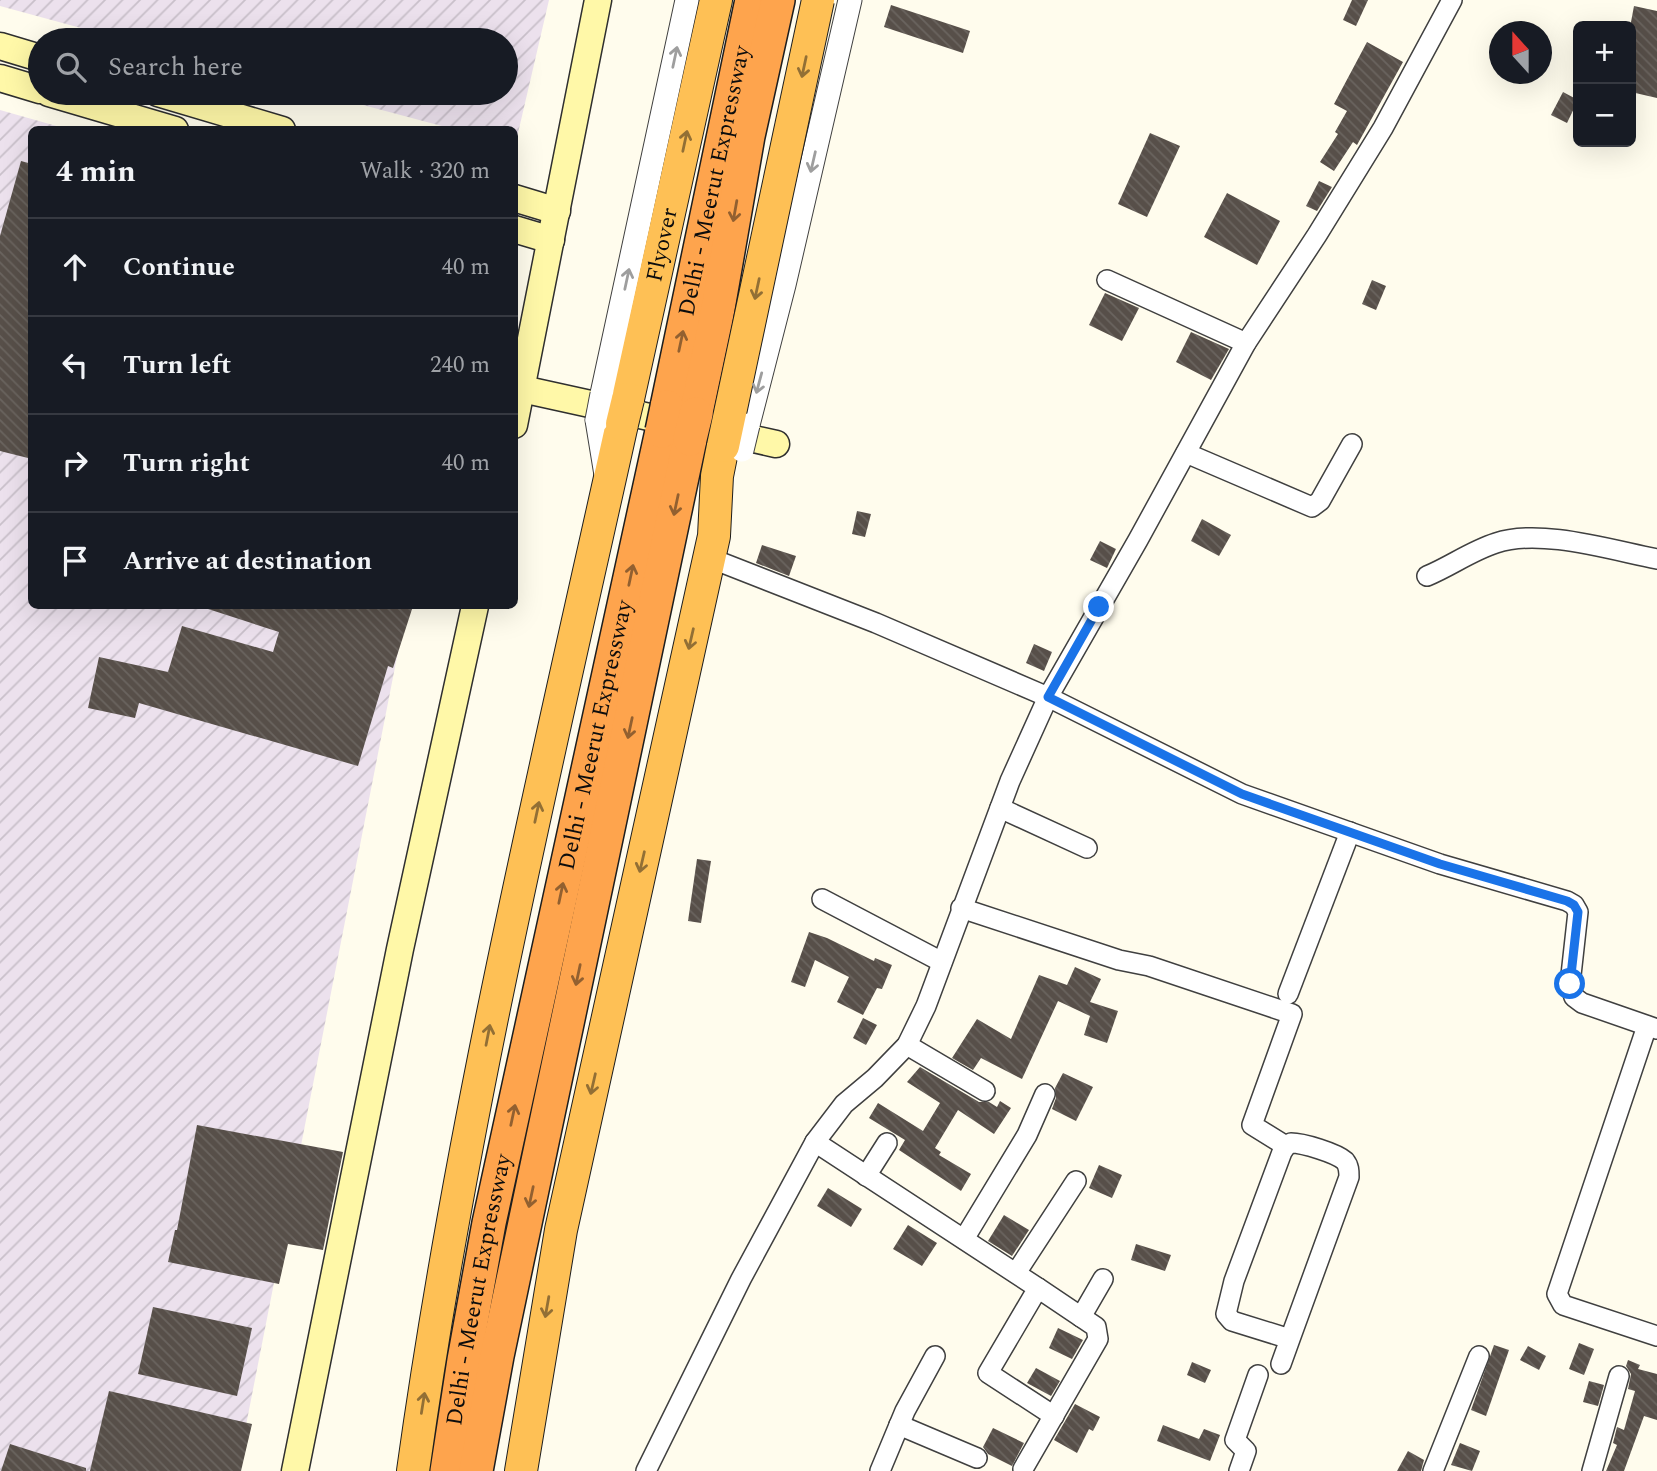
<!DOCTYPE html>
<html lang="en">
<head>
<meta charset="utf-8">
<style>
  :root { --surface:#171b24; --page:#242831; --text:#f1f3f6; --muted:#9ea1a6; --line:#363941 }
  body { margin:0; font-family:Spectral,serif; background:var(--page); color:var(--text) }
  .controls { position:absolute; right:21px; top:21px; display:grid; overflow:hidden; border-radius:10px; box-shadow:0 7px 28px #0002 }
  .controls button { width:63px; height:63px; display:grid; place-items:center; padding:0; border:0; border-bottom:2px solid var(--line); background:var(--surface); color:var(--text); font:35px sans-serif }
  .compass { position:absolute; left:1489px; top:21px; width:63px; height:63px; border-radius:50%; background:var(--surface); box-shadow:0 7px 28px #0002; rotate:339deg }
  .stop { position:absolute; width:21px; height:21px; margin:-16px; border:5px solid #1a73e8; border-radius:50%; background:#fff }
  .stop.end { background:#1a73e8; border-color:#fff; box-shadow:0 2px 7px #0008 }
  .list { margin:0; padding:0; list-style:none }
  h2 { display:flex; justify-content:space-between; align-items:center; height:91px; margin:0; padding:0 28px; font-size:30px }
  h2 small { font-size:23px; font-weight:400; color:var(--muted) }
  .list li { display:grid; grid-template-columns:46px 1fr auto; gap:21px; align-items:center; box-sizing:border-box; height:98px; padding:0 28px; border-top:2px solid var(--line) }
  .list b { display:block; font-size:26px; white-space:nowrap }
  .list em { font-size:23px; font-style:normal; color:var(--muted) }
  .icon { flex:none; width:38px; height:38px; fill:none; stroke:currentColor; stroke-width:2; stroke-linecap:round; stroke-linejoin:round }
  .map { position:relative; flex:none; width:1657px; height:1471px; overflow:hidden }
  .search { position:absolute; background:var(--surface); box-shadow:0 7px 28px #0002; left:28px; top:28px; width:490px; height:77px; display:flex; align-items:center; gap:18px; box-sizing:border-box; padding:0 24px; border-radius:38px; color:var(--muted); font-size:26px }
  .panel { position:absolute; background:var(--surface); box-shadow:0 7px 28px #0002; left:28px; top:126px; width:490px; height:483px; border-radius:10px }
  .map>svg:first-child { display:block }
  .industrial { fill:url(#industrial-furrows) }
  .building { fill:url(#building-back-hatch) }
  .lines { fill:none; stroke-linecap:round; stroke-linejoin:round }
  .minor-casing { stroke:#404040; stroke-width:22 }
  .tertiary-casing { stroke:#404040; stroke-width:25 }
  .secondary-casing { stroke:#2f2f2f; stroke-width:29 }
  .trunk-casing { stroke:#1e1e1e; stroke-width:34 }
  .motorway-casing { stroke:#1e1e1e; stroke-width:36 }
  .minor { stroke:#fff; stroke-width:19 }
  .tertiary { stroke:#fff; stroke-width:23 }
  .secondary { stroke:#fff8a8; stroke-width:26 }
  .trunk { stroke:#fec055; stroke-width:32 }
  .motorway { stroke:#fea44d; stroke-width:33 }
  .tertiary-bridge-casing { stroke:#404040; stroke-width:25; stroke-linecap:butt }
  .trunk-bridge-casing { stroke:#1e1e1e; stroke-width:34; stroke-linecap:butt }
  .motorway-bridge-casing { stroke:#1e1e1e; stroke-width:36; stroke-linecap:butt }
  .tertiary-bridge { stroke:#fff; stroke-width:23 }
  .trunk-bridge { stroke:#fec055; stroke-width:32 }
  .motorway-bridge { stroke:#fea44d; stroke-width:33 }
  .oneway { stroke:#9e9e9e }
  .oneway2 { stroke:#926f35 }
  .oneway3 { stroke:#926030 }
  .route { stroke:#1a73e8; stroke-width:9 }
  .labels { text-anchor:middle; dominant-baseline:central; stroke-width:7; stroke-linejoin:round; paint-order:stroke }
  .street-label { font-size:23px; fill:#0d0d0d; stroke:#fff }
</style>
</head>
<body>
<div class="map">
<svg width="1657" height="1471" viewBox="0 0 1657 1471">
  <defs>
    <pattern id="industrial-furrows" width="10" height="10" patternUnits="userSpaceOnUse" patternTransform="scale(1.75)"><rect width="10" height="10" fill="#ece1ed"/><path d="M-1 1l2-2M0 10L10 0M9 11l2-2" fill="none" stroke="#c9c0ca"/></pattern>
    <pattern id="building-back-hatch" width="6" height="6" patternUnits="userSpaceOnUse" patternTransform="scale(1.75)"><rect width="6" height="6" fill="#574f49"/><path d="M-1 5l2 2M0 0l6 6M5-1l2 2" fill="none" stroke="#6a645f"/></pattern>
  </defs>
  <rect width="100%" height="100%" fill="#fffced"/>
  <!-- industrial -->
  <g class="industrial">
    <path d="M0,0H549L515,146L514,130L453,129L318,93H506V40H125L0,6Z"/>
    <path d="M0,110L67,129L32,130V606H407L237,1471H0Z"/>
  </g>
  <!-- building -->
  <g class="building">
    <path d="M1352,0H1368L1356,26L1343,20Z"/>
    <path d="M891,5L970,31L963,53L884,27Z"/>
    <path d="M1634,6L1657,11V98L1631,92V22Z"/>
    <path d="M1367,42L1403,62L1357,145L1353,142L1334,171L1320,162L1338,134L1335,132L1347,111L1334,104Z"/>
    <path d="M1563,92L1578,100L1567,123L1551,115Z"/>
    <path d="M1150,133L1180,146L1147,217L1118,204Z"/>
    <path d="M21,161L32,164V459L0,451V236Z"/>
    <path d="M1319,181L1332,187L1317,211L1306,206Z"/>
    <path d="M1227,193L1280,221L1257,265L1204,237Z"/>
    <path d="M1372,280L1386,286L1376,310L1362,304Z"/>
    <path d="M1105,293L1139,308L1122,341L1089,325Z"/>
    <path d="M1191,332L1229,349L1211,380L1176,362Z"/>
    <path d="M857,511L871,514L865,537L852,534Z"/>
    <path d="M1202,519L1231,535L1219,556L1191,541Z"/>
    <path d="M1100,541L1116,549L1107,568L1090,560Z"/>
    <path d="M762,545L796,556L789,576L756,563Z"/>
    <path d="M206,606H413L393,668L388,666L358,766L139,703L135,718L88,708L99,657L168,672L182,626L273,652L279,632L205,608Z"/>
    <path d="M1034,644L1052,652L1044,671L1026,663Z"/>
    <path d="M697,859L711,861L701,923L688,921Z"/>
    <path d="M809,932L827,938L874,961L875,958L892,965L882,989L877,988L863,1015L837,1002L849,977L815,960L805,987L791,982Z"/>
    <path d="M1075,967L1101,979L1090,1002L1118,1011L1107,1043L1084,1035L1090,1016L1058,1001L1022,1079L981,1058L973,1070L952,1058L977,1019L1011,1039L1039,975L1067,985Z"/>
    <path d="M863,1018L877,1025L866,1045L853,1038Z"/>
    <path d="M920,1067L979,1102H989L997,1107L1000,1101L1011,1108L994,1134L958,1110L935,1148L941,1152L939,1155L971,1174L961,1191L899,1150L905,1140L869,1118L878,1103L923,1131L940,1103L907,1082Z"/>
    <path d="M1063,1073L1093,1087L1076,1121L1052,1109L1056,1098L1055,1088Z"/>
    <path d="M197,1125L343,1152L323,1250L288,1244L279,1284L168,1262L175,1230H177Z"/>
    <path d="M1099,1165L1122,1175L1112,1198L1089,1188Z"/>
    <path d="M828,1188L862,1209L851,1227L817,1206Z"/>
    <path d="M1004,1215L1029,1230L1012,1256L988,1241Z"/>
    <path d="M908,1225L937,1243L922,1266L893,1249Z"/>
    <path d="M1136,1244L1171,1255L1165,1271L1131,1260Z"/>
    <path d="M153,1307L252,1328L237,1396L138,1374Z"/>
    <path d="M1058,1328L1083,1340L1072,1359L1049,1348Z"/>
    <path d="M1579,1343L1594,1349L1584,1375L1569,1369Z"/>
    <path d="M1494,1345L1509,1350L1486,1416L1471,1410Z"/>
    <path d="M1528,1346L1546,1356L1539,1370L1520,1360Z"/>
    <path d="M1628,1360L1640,1365L1638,1369L1657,1374V1420L1644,1416L1624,1471H1606L1617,1445L1613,1443L1617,1427L1624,1430L1635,1391L1628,1389L1631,1374L1626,1366Z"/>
    <path d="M1192,1362L1211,1370L1205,1383L1187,1375Z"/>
    <path d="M1036,1368L1060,1381L1051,1396L1027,1383Z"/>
    <path d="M1589,1381L1604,1385L1598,1406L1583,1402Z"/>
    <path d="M109,1391L252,1424L241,1471H90Z"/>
    <path d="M1075,1404L1100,1417L1093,1431L1089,1429L1077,1453L1054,1440Z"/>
    <path d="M1163,1425L1199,1439L1204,1429L1220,1435L1210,1461L1157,1441Z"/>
    <path d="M993,1428L1024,1443L1012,1466L988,1454L983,1447Z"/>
    <path d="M1460,1443L1480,1451L1472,1471L1451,1465Z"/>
    <path d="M10,1444L86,1468V1471H1Z"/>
    <path d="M1408,1451L1424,1460L1421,1471H1397Z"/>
  </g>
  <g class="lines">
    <!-- minor casing -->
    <g class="minor-casing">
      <g id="minor">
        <path d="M1107,280L1246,343"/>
        <path d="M1186,453L1312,507L1320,501L1352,444"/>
        <path d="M710,558L876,623L1048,697L1242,794L1440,864L1567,901L1574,905L1578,912L1570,984L1574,997L1582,1003L1657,1029"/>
        <path d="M1427,576C1451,566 1471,551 1496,543C1540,528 1611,550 1657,559"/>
        <path d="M1000,808L1087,848"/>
        <path d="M822,899L942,962"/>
        <path d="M961,908L1119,960L1149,966L1292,1014L1252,1125L1286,1146"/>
        <path d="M1288,994L1350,832"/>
        <path d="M1647,1026L1557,1294L1563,1305L1657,1336"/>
        <path d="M907,1045L985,1091"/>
        <path d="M815,1142L1038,1288L988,1373L1054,1416"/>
        <path d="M866,1176L887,1143"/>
        <path d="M964,1239L1027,1135L1045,1094"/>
        <path d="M1016,1273L1076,1181"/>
        <path d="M1081,1317L1103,1279"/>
        <path d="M1281,1364L1290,1339L1349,1177C1349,1171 1349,1166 1345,1161C1336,1153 1303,1143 1291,1143L1286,1146L1282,1152L1234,1281L1226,1314L1232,1321L1290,1339"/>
        <path d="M899,1425L977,1458"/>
        <path d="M1023,1469L1098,1339L1096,1327L1038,1288"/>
        <path d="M646,1471L741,1279L815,1142L844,1104L875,1078L907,1045L926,1006L1010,781L1048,697L1138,540L1246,343L1317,235L1383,128L1452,0"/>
        <path d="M880,1471L905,1411L935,1356"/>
        <path d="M1239,1471L1246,1451L1235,1440L1258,1375"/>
        <path d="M1433,1471L1479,1356"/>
        <path d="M1592,1471L1619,1376"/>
      </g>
    </g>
    <!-- tertiary casing -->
    <g class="tertiary-casing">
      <g id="tertiary">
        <path d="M602,394L687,0"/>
        <path d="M597,420L606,475"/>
        <path d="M748,425L784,285L850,0"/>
      </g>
    </g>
    <!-- secondary casing -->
    <g class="secondary-casing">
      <g id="secondary">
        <path d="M0,46L40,58"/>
        <path d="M0,78L40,90"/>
        <path d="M49,93L175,130"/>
        <path d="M158,93L282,130"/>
        <path d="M514,198L557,211"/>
        <path d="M514,229L551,240"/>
        <path d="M522,389L681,424"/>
        <path d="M514,425L598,0"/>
        <path d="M723,432L776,444"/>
        <path d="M295,1471L400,949L475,606"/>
      </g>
    </g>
    <!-- trunk casing -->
    <g class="trunk-casing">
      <g id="trunk">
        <path id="s1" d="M628,399L716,0"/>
        <path d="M413,1471C462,1118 545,771 622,424"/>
        <path d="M521,1471L561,1230L714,536L717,476L723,446"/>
      </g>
    </g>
    <!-- motorway casing -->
    <g class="motorway-casing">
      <g id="motorway">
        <path id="s2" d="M667,407L752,0"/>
        <path d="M696,414L716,320L748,136L778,0"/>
        <path id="s3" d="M447,1471L464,1360L489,1223L662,431"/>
        <path d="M476,1471L497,1356L690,439"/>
      </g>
    </g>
    <!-- minor -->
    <use href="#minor" class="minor"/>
    <!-- tertiary -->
    <use href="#tertiary" class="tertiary"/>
    <!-- secondary -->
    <use href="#secondary" class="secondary"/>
    <!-- trunk -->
    <use href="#trunk" class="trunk"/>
    <!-- motorway -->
    <use href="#motorway" class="motorway"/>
    <!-- tertiary-bridge casing -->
    <g class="tertiary-bridge-casing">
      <g id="tertiary-bridge">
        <path d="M597,420L602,394"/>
        <path d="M742,450L748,425"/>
      </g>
    </g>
    <!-- trunk-bridge casing -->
    <g class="trunk-bridge-casing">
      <g id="trunk-bridge">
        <path d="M622,424L628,399"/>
        <path d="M723,446L818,0"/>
      </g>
    </g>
    <!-- motorway-bridge casing -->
    <g class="motorway-bridge-casing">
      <g id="motorway-bridge">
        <path d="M662,431L667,407"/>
        <path d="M690,439L696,414"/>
      </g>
    </g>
    <!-- tertiary-bridge -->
    <use href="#tertiary-bridge" class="tertiary-bridge"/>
    <!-- trunk-bridge -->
    <use href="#trunk-bridge" class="trunk-bridge"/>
    <!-- motorway-bridge -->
    <use href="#motorway-bridge" class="motorway-bridge"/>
  </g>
  <!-- one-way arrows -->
  <defs><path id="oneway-shaft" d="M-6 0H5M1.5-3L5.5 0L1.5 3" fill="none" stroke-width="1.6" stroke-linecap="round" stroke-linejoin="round" transform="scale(1.75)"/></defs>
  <g class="oneway">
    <use href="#oneway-shaft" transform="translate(675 57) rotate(-78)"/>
    <use href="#oneway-shaft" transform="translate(813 162) rotate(103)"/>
    <use href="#oneway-shaft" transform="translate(627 279) rotate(-78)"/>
    <use href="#oneway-shaft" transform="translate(759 383) rotate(105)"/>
  </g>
  <g class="oneway2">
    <use href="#oneway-shaft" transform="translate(804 67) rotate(102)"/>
    <use href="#oneway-shaft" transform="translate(685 141) rotate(-78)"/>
    <use href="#oneway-shaft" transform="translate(757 289) rotate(102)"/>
    <use href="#oneway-shaft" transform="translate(691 639) rotate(103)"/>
    <use href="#oneway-shaft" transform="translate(537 812) rotate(-78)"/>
    <use href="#oneway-shaft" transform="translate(642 862) rotate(103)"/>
    <use href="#oneway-shaft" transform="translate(488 1035) rotate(-79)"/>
    <use href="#oneway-shaft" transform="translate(593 1084) rotate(103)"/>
    <use href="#oneway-shaft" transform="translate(547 1307) rotate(100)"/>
    <use href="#oneway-shaft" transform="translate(423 1403) rotate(-81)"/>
  </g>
  <g class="oneway3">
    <use href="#oneway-shaft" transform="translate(735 211) rotate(100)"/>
    <use href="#oneway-shaft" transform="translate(681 341) rotate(-78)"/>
    <use href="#oneway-shaft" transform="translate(676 505) rotate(102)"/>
    <use href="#oneway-shaft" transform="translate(631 575) rotate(-78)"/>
    <use href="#oneway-shaft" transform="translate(630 728) rotate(102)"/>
    <use href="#oneway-shaft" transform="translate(561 893) rotate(-78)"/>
    <use href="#oneway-shaft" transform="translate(578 975) rotate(102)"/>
    <use href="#oneway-shaft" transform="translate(513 1115) rotate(-78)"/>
    <use href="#oneway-shaft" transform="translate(531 1197) rotate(102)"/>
  </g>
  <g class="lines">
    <!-- route -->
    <path class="route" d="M1099,607L1048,697L1242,794L1440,864L1567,901L1574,905L1578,912L1570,984"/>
  </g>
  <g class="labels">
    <!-- street labels -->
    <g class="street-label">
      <text stroke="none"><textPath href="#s2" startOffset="231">Delhi - Meerut Expressway</textPath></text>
      <text stroke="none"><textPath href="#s1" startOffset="158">Flyover</textPath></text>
      <text stroke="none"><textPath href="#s3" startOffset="751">Delhi - Meerut Expressway</textPath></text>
      <text stroke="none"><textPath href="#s3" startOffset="184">Delhi - Meerut Expressway</textPath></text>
    </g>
  </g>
</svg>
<div class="controls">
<button>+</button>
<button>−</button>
</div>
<svg class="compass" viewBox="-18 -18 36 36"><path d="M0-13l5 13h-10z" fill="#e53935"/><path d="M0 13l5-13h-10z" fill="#9ea1a6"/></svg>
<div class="stop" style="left:1570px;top:984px"></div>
<div class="stop end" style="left:1099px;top:607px"></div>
<div class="search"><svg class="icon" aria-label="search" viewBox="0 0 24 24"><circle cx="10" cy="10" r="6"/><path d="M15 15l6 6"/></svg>Search here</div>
<section class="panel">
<h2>4 min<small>Walk · 320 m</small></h2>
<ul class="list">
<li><svg class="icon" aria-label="ahead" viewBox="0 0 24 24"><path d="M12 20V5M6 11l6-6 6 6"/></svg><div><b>Continue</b></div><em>40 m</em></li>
<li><svg class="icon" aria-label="left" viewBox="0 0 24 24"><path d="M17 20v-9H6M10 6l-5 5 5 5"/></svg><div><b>Turn left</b></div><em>240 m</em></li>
<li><svg class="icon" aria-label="right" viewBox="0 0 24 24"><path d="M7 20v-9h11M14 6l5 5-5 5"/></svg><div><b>Turn right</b></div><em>40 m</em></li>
<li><svg class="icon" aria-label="arrive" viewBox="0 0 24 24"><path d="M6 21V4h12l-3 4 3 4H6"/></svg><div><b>Arrive at destination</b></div></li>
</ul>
</section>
</div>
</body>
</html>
